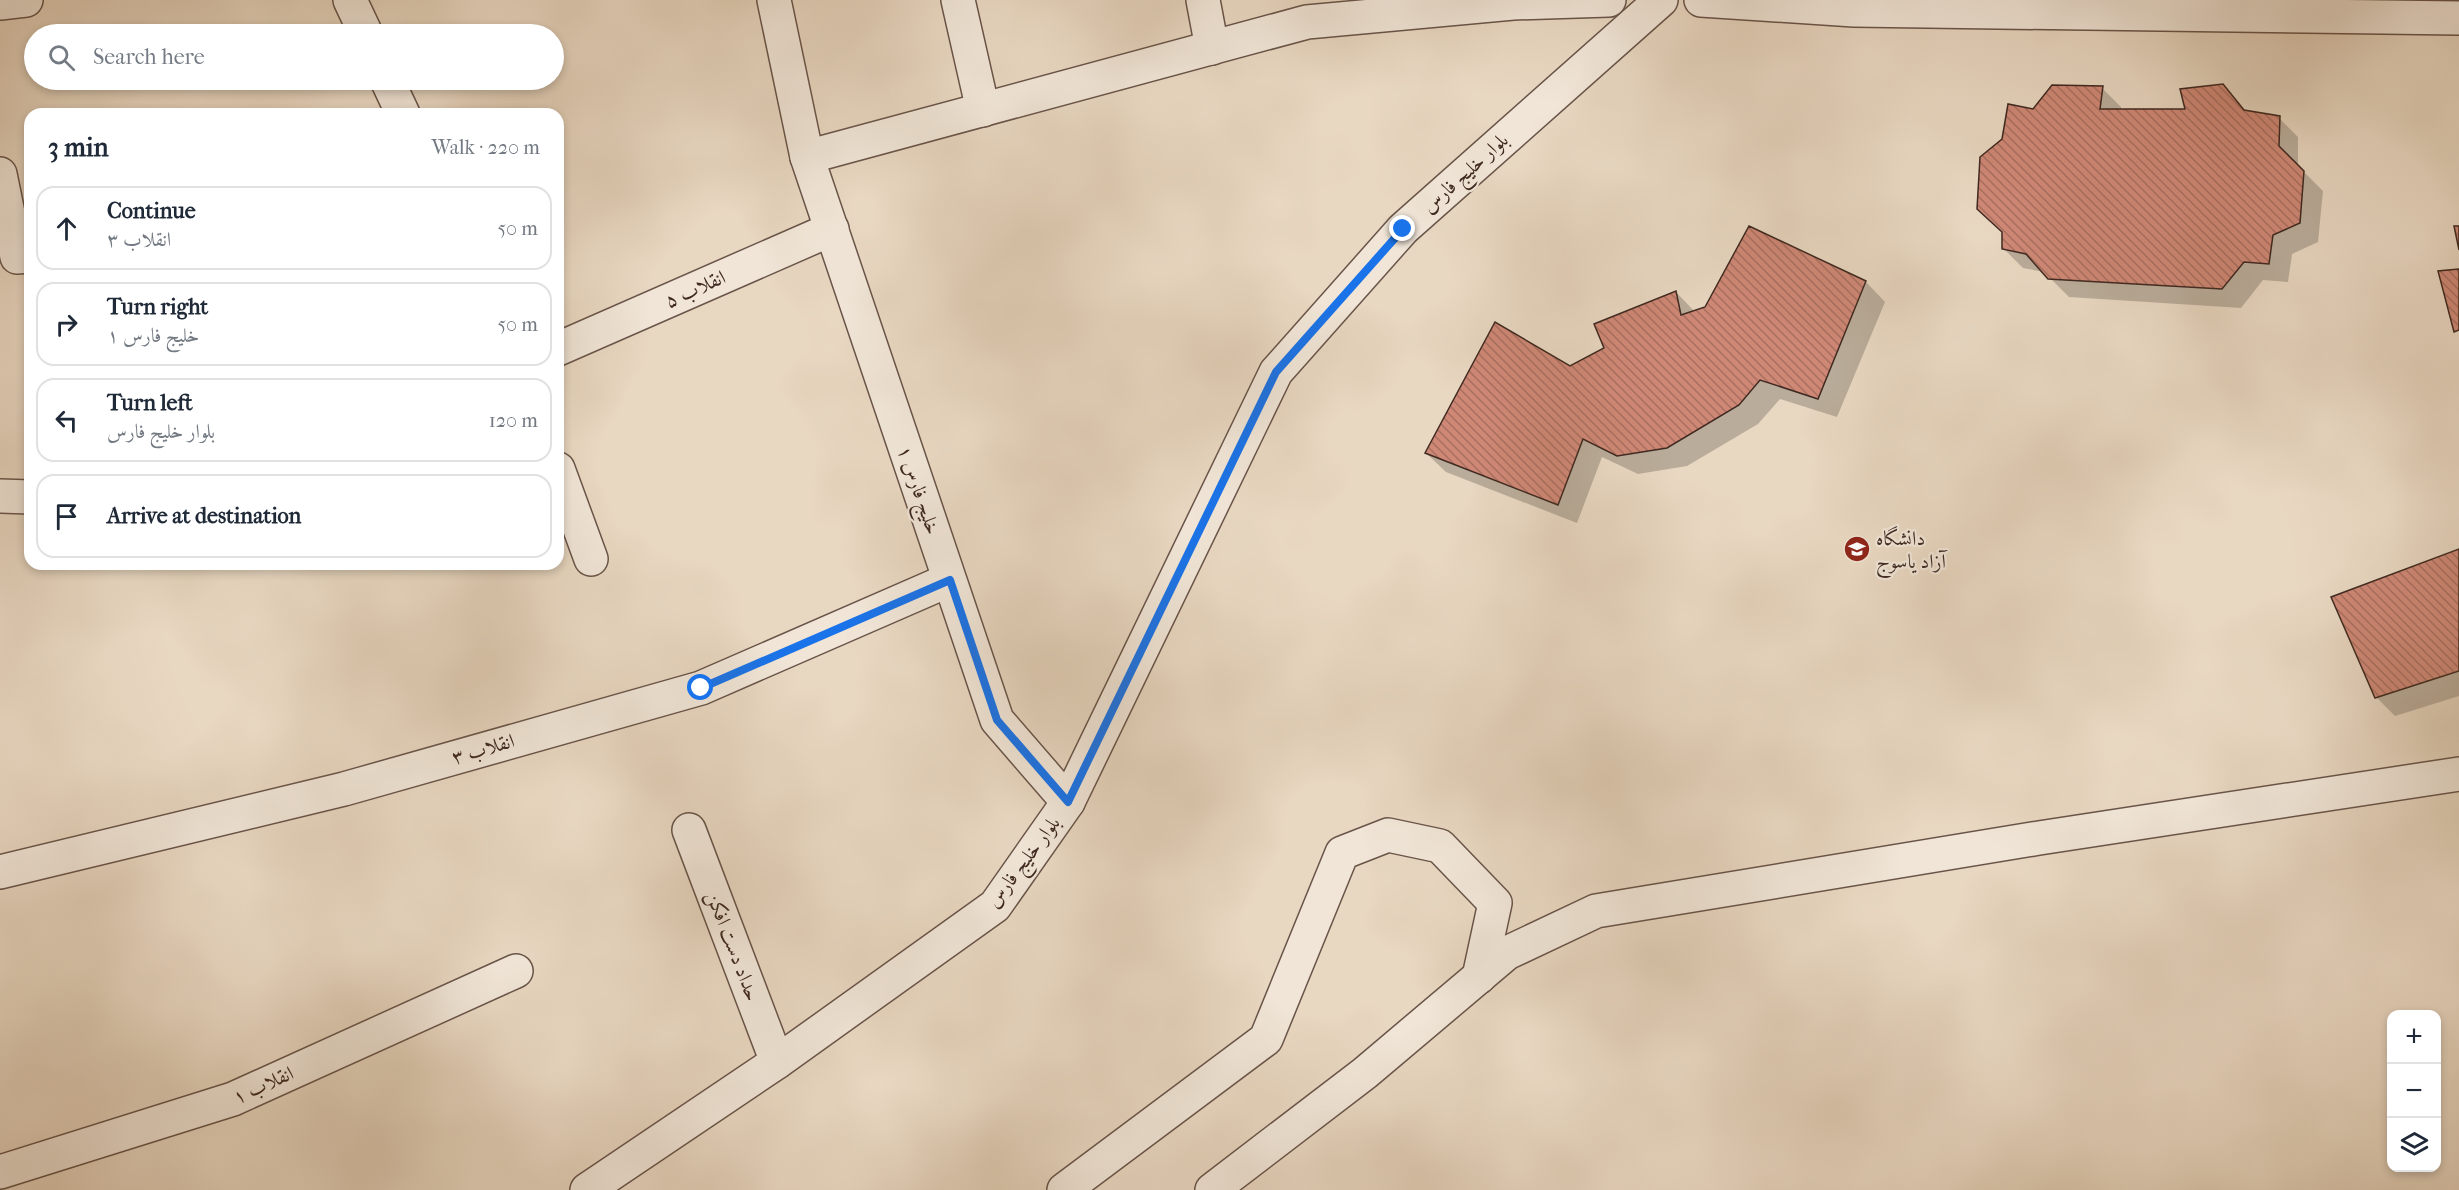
<!DOCTYPE html>
<html lang="en">
<head>
<meta charset="utf-8">
<style>
  :root { --surface:#fff; --page:#f2f2f3; --text:#1f2937; --muted:#747a83; --line:#e0e1e3 }
  body { margin:0; font-family:"IM FELL French Canon",Amiri,serif; background:var(--page); color:var(--text) }
  .controls { position:absolute; right:18px; bottom:18px; display:grid; overflow:hidden; border-radius:12px; box-shadow:0 3px 9px #0003 }
  .controls button { width:54px; height:54px; display:grid; place-items:center; padding:0; border:0; border-bottom:2px solid var(--line); background:var(--surface); color:var(--text); font:30px sans-serif }
  .stop { position:absolute; width:18px; height:18px; margin:-14px; border:4px solid #1a73e8; border-radius:50%; background:#fff }
  .stop.end { background:#1a73e8; border-color:#fff; box-shadow:0 2px 6px #0008 }
  .list { margin:0; padding:0; list-style:none }
  h2 { display:flex; justify-content:space-between; align-items:center; height:78px; margin:0; padding:0 24px; font-size:26px }
  h2 small { font-size:20px; font-weight:400; color:var(--muted) }
  .list li { display:grid; grid-template-columns:39px 1fr auto; gap:18px; align-items:center; box-sizing:border-box; height:84px; margin:0 12px 12px; padding:0 12px; border:2px solid var(--line); border-radius:18px }
  .list b { display:block; font-size:22px; white-space:nowrap }
  .list p { margin:0; font-size:20px; white-space:nowrap; color:var(--muted) }
  .list em { font-size:20px; font-style:normal; color:var(--muted) }
  .icon { flex:none; width:33px; height:33px; fill:none; stroke:currentColor; stroke-width:2; stroke-linecap:round; stroke-linejoin:round }
  .map { position:relative; flex:none; width:2459px; height:1190px; overflow:hidden }
  .search { position:absolute; background:var(--surface); box-shadow:0 3px 9px #0003; left:24px; top:24px; width:540px; height:66px; display:flex; align-items:center; gap:15px; box-sizing:border-box; padding:0 21px; border-radius:33px; color:var(--muted); font-size:22px }
  .panel { position:absolute; background:var(--surface); box-shadow:0 3px 9px #0003; left:24px; top:108px; width:540px; height:462px; border-radius:18px }
  .map>svg:first-child { display:block }
  .shadow { fill:#0003 }
  .building { fill:url(#building-back-hatch); stroke:#3f2921; stroke-width:1.5 }
  .lines { fill:none; stroke-linecap:round; stroke-linejoin:round }
  .minor-casing { stroke:#695449; stroke-width:36 }
  .minor { stroke:#f0e5d7; stroke-width:33 }
  .route { stroke:#1a73e8; stroke-width:8 }
  .labels { text-anchor:middle; dominant-baseline:central; stroke-width:4.5; stroke-linejoin:round; paint-order:stroke }
  .street-label { font-size:20px; fill:#3f2921; stroke:#f0e5d7 }
  .poi-label { font-size:20px; fill:#3f2921; stroke:#f0e5d7; text-anchor:start }
</style>
</head>
<body>
<div class="map">
<svg width="2459" height="1190" viewBox="0 0 2459 1190">
  <defs>
    <pattern id="building-back-hatch" width="6" height="6" patternUnits="userSpaceOnUse" patternTransform="scale(1.5)"><rect width="6" height="6" fill="#cf8876"/><path d="M-1 5l2 2M0 0l6 6M5-1l2 2" fill="none" stroke="#a96f60"/></pattern>
  </defs>
  <rect width="100%" height="100%" fill="#e8d7c1"/>
  <filter id="stains"><feTurbulence type="fractalNoise" baseFrequency=".00333" numOctaves="4"/><feColorMatrix values="0 0 0 0 .2 0 0 0 0 .09 0 0 0 0 .02 0 0 0 .5 -.17"/></filter>
  <radialGradient id="worn" r=".72"><stop offset=".6" stop-color="#630" stop-opacity="0"/><stop offset="1" stop-color="#630" stop-opacity=".3"/></radialGradient>
  <!-- shadow -->
  <g class="shadow">
    <path d="M2222,85L2247,112L2279,118L2298,137V166L2323,191L2318,242L2292,254L2288,282L2263,280L2241,308L2069,297L2044,272L2023,268L2004,249L2003,139L2034,110L2102,88L2121,107V110L2187,111Z"/>
    <path d="M1750,228L1866,282L1885,302L1837,417L1780,399L1758,424L1687,466L1638,474L1602,457L1577,523L1446,472L1426,453L1606,349L1676,292L1695,312L1706,308Z"/>
    <path d="M2459,550V696L2395,716L2376,697Z"/>
  </g>
  <!-- building -->
  <g class="building">
    <path d="M2223,84L2244,110L2280,116L2279,146L2304,171L2300,223L2273,235L2269,264L2244,262L2222,289L2048,279L2026,254L2002,249V232L1977,209L1980,157L2002,139L2008,104L2033,109L2052,85L2103,86L2100,109H2185L2180,89Z"/>
    <path d="M1749,226L1866,281L1818,399L1760,380L1739,405L1667,448L1617,456L1583,439L1558,505L1425,453L1495,322L1570,366L1604,348L1594,324L1676,291L1681,315L1705,307Z"/>
    <path d="M2454,226H2459V250Z"/>
    <path d="M2459,269V330L2454,332L2438,271Z"/>
    <path d="M2459,549V671L2375,698L2331,597Z"/>
  </g>
  <g class="lines">
    <!-- minor casing -->
    <g class="minor-casing">
      <g id="minor">
        <path d="M350,0L366,34"/>
        <path d="M774,0L807,157L997,720L1068,802"/>
        <path d="M958,0L983,110"/>
        <path d="M1203,0L1212,48"/>
        <path d="M1701,0L1854,10L2459,18"/>
        <path d="M0,3L26,0"/>
        <path d="M387,80L403,114"/>
        <path d="M807,157L1307,22L1513,3L1609,0"/>
        <path d="M0,174L17,257L30,256"/>
        <path d="M558,349L832,229"/>
        <path d="M558,469L591,559"/>
        <path d="M0,496L30,497"/>
        <path d="M689,830L777,1062"/>
        <path d="M0,872L344,789L701,688L949,580"/>
        <path d="M0,1172L233,1099L516,971"/>
        <path d="M587,1190L777,1062L995,906L1068,802L1276,372L1403,229L1661,0"/>
        <path d="M1064,1190L1266,1039L1342,853L1388,835L1440,846L1495,903L1479,977"/>
        <path d="M1212,1190L1365,1073L1507,953L1596,911L2039,838L2459,774"/>
      </g>
    </g>
    <!-- minor -->
    <use href="#minor" class="minor"/>
  </g>
  <g class="lines">
    <!-- route -->
    <path class="route" d="M701,688L950,580L997,720L1068,802L1276,372L1403,229"/>
  </g>
  <!-- icons -->
  <defs>
    <g id="university-disc" transform="scale(1.35)"><circle r="9.5" fill="#8f2418" stroke="#f0e5d7"/><path d="M0-5L7-2L0 1L-7-2ZM-4 1L0 2.5L4 1V4Q0 6-4 4Z" fill="#fff"/></g>
  </defs>
  <g fill-rule="evenodd">
    <use href="#university-disc" x="1857" y="549"/>
  </g>
  <g class="labels">
    <!-- street labels -->
    <g class="street-label">
      <text transform="translate(1465 173) rotate(-42)">بلوار خلیج فارس</text>
      <text transform="translate(695 289) rotate(-24)">انقلاب ۵</text>
      <text transform="translate(919 490) rotate(71)">خلیج فارس ۱</text>
      <text transform="translate(483 749) rotate(-16)">انقلاب ۳</text>
      <text transform="translate(1023 862) rotate(-53)">بلوار خلیج فارس</text>
      <text transform="translate(733 946) rotate(69)">حداد دست افکن</text>
      <text transform="translate(263 1085) rotate(-24)">انقلاب ۱</text>
    </g>
    <!-- poi labels -->
    <g class="poi-label">
      <text x="1876" y="538">دانشگاه<tspan x="1876" dy="23">آزاد یاسوج</tspan></text>
    </g>
  </g>
  <rect width="100%" height="100%" filter="url(#stains)"/>
  <rect width="100%" height="100%" fill="url(#worn)"/>
</svg>
<div class="controls">
<button>+</button>
<button>−</button>
<button><svg class="icon" aria-label="layers" viewBox="0 0 24 24"><path d="M12 4l9 5-9 5-9-5zM3 14l9 5 9-5"/></svg></button>
</div>
<div class="stop" style="left:701px;top:688px"></div>
<div class="stop end" style="left:1403px;top:229px"></div>
<div class="search"><svg class="icon" aria-label="search" viewBox="0 0 24 24"><circle cx="10" cy="10" r="6"/><path d="M15 15l6 6"/></svg>Search here</div>
<section class="panel">
<h2>3 min<small>Walk · 220 m</small></h2>
<ul class="list">
<li><svg class="icon" aria-label="ahead" viewBox="0 0 24 24"><path d="M12 20V5M6 11l6-6 6 6"/></svg><div><b>Continue</b><p>انقلاب ۳</p></div><em>50 m</em></li>
<li><svg class="icon" aria-label="right" viewBox="0 0 24 24"><path d="M7 20v-9h11M14 6l5 5-5 5"/></svg><div><b>Turn right</b><p>خلیج فارس ۱</p></div><em>50 m</em></li>
<li><svg class="icon" aria-label="left" viewBox="0 0 24 24"><path d="M17 20v-9H6M10 6l-5 5 5 5"/></svg><div><b>Turn left</b><p>بلوار خلیج فارس</p></div><em>120 m</em></li>
<li><svg class="icon" aria-label="arrive" viewBox="0 0 24 24"><path d="M6 21V4h12l-3 4 3 4H6"/></svg><div><b>Arrive at destination</b></div></li>
</ul>
</section>
</div>
</body>
</html>
